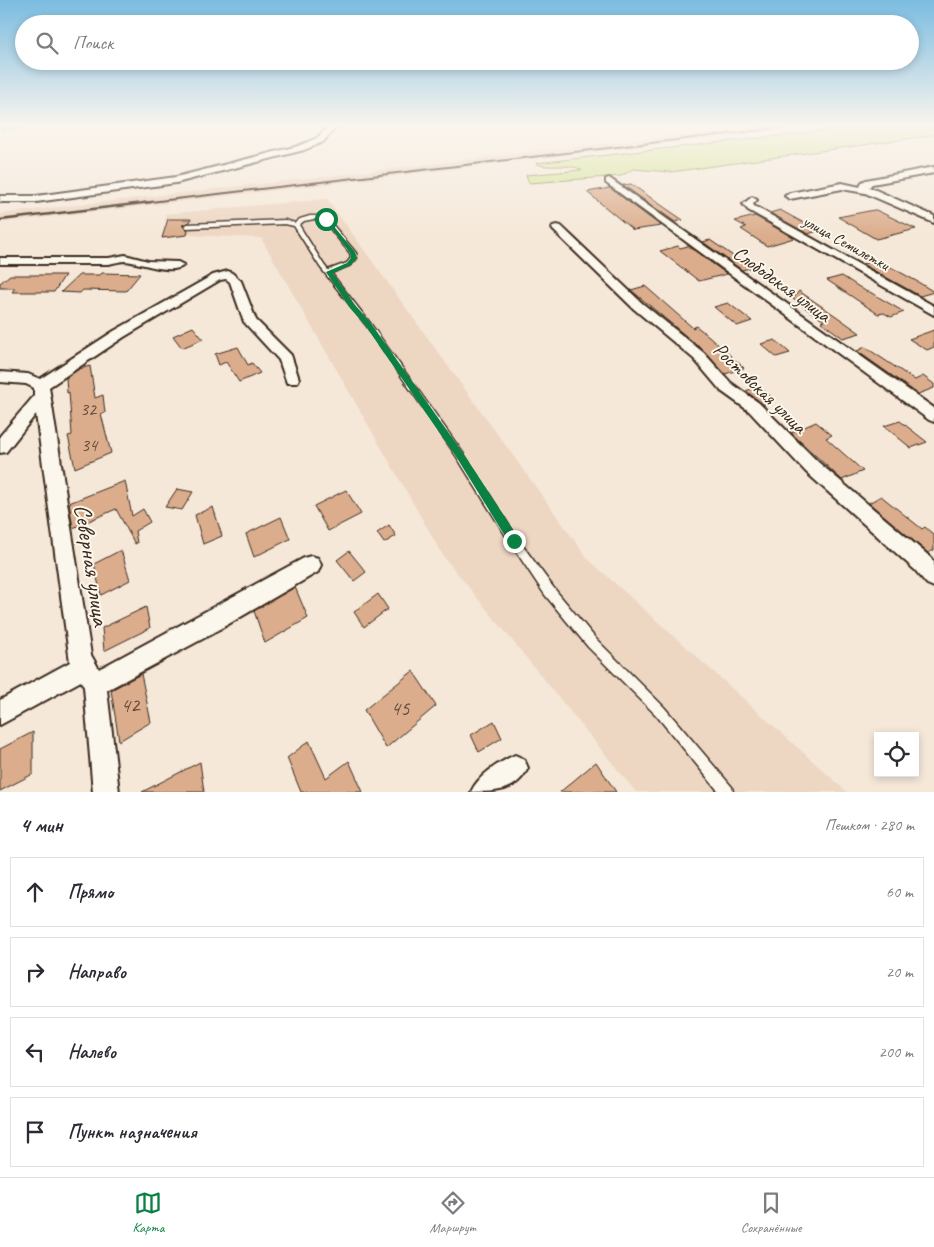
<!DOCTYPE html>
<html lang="ru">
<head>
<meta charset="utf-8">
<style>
  :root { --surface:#fff; --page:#f7f7f7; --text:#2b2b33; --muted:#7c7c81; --line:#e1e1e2; --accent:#0b8043 }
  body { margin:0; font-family:Caveat,sans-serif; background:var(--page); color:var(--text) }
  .controls { position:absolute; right:15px; bottom:15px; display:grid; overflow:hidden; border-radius:0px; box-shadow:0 2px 8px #0003 }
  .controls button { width:45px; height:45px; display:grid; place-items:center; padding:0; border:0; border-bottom:1px solid var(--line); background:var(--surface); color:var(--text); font:25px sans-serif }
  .stop { position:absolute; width:15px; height:15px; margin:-11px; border:4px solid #0b8043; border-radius:50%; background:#fff }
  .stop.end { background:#0b8043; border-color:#fff; box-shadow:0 1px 5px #0008 }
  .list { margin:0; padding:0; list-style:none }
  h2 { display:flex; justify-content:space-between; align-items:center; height:65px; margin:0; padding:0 20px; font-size:21px }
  h2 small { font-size:16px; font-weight:400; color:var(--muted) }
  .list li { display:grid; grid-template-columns:32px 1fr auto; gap:15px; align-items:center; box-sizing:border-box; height:70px; margin:0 10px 10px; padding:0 10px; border:1px solid var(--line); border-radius:0px }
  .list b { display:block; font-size:19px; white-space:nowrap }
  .list em { font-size:16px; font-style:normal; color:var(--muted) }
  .icon { flex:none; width:28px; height:28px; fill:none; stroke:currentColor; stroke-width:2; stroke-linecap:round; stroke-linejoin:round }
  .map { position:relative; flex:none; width:934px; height:792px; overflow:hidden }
  .search { position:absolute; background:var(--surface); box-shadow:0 2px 8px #0003; left:15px; right:15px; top:15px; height:55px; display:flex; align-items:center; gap:12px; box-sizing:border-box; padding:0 18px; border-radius:28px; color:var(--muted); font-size:19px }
  .sheet { height:385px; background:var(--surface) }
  nav { display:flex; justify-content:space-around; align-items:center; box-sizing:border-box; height:70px; border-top:1px solid var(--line); background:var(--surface); font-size:14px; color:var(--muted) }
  nav a { display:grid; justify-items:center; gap:2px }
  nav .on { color:var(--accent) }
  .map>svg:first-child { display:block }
  .built { fill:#edd6c2 }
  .green { fill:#d5e498; stroke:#88875b }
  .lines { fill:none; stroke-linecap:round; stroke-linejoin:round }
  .river { fill:#79c8d5; fill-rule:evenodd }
  .building { fill:#dbad8c; stroke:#3b2a1e }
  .lane-casing { stroke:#3b2a1e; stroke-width:3 }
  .street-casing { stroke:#3b2a1e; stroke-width:4 }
  .lane { fill:#fbf7ec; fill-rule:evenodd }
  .street { fill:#fbf7ec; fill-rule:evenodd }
  .rail-far1 { stroke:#3b2a1e; stroke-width:2 }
  .rail { stroke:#3b2a1e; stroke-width:2.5 }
  .route { fill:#0b8043 }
  .labels { text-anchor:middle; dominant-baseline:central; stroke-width:4; stroke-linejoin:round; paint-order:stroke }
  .far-street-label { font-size:16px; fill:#3b2a1e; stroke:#fbf7ec }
  .number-label { font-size:18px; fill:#634b3a }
  .street-label { font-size:20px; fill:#3b2a1e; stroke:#fbf7ec }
  .near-number-label { font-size:21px; fill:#634b3a }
  .near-street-label { font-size:24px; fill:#3b2a1e; stroke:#fbf7ec }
</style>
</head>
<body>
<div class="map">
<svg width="934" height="792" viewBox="0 0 934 792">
  <rect width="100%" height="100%" fill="#f5e8d9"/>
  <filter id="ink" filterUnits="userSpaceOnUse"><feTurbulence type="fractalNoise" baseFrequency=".02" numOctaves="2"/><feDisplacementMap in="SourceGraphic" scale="10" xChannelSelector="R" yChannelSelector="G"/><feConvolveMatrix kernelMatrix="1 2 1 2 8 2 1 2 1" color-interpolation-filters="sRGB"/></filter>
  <g filter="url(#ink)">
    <!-- built -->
    <g class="built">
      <path d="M758,126H813L0,223V214Z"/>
      <path d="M327,199L588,559L847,792H636L444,557L261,238L167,234L165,214Z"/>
    </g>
    <!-- green -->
    <path class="green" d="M866,126H934V135L671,172L633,169L621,176L529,183L526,175L582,170C567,162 545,170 536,163Z"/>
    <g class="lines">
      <!-- river -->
      <path class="river" d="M0,126H29L22,130L0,132Z"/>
    </g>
    <!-- building -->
    <g class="building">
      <path d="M631,184L667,209L683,220L675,222L623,185Z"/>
      <path d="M610,188L661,226L633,230L587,192Z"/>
      <path d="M780,210L813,228L818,231L808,234L770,213Z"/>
      <path d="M874,210H876L916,229L876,239L838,217Z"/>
      <path d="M755,216L794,238L767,246L741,229L746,227L735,221Z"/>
      <path d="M168,219H191L190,222L182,225L188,230L187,235L162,238Z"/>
      <path d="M710,240L726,251L750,268L742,270L703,242Z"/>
      <path d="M678,246L680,248L688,246L727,274L699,281L660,251Z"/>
      <path d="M878,260L918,282L934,292L920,296L862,264Z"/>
      <path d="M102,273L140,274L126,291L83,290L80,293L61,292L79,275H100Z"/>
      <path d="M10,275H65L54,292H12L15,288H0V283Z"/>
      <path d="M842,276L867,292L868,291L904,312L891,317L884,313L878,314L827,280Z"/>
      <path d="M645,286L693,328L696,326L710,337L744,368L725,374L705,352L631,290Z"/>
      <path d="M799,291L836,316L860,333L843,338L821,322L824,321L793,299Z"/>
      <path d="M728,303L752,321L737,326L714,307Z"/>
      <path d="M193,327L203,339L182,348L173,336Z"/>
      <path d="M934,330V347L927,350L909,339Z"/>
      <path d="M775,340L790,353L776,357L761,344Z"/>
      <path d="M238,347L248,365L252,363L260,373L239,382L226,362L219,365L215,354Z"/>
      <path d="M865,347L915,380L923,376L934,384V388L918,394L857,351Z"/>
      <path d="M90,366L95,398L103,395L105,413L101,414L111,453L75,468L68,436L72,435L69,392L67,393L66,378L79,369Z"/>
      <path d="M758,386L775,400L764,405L746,391Z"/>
      <path d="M900,421L927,442L911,448L884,426Z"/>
      <path d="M816,422L832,435L826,438L863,471L842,480L791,433Z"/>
      <path d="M125,481L132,516L143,509L150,522L135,531L137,543L135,544L116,509L73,528L69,503Z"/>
      <path d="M177,489L193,492L182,510L165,507Z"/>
      <path d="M346,490L361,514L328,531L314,506Z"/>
      <path d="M881,496L922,529L925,527L934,535V550L928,553L869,503Z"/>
      <path d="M213,507L222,536L203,544L195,515Z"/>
      <path d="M281,517L290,539L254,557L246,534Z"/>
      <path d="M389,525L396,536L384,543L377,533Z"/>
      <path d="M121,550L130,580L101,595L94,564Z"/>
      <path d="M349,551L366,572L354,581L337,560Z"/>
      <path d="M295,587L308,618L265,643L254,611Z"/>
      <path d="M378,594L388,609L364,627L354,612Z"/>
      <path d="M146,607L150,628L104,651L102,628Z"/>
      <path d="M413,671L436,706L386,748L364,710Z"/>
      <path d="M141,674L151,722L119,741L111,690Z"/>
      <path d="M494,721L502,738L479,752L471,735Z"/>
      <path d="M33,732V774L0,791V749Z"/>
      <path d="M309,741L326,778L349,761L363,792H301L287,758Z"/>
      <path d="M200,762L204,792H142Z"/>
      <path d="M596,762L616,792H560Z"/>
    </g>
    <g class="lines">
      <!-- lane casing -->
      <g class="lane-casing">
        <path id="lane" d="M310,216H318L327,218L356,253L357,258L351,265L331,273L370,323L463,453L517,538L553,587L596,639L664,707L732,787L733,792H719L656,715L588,647L545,595L511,544L457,457L366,325L320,267L294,226L285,224L187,228L184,226L187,224L285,220L295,223L300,219ZM314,219L323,220L350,253L351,258L347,263L328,270L324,265L299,225L304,221Z"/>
      </g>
      <!-- street casing -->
      <g class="street-casing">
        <g id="street">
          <path d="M326,126H334L335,128L323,142L304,150L176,183L36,202H0V196H36L176,177L298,146L317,138L327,128Z"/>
          <path d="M934,167V173L872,184L869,187L934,216V223L865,193L842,189L790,199L785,196L790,193L842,183L860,187L862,182L866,180Z"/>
          <path d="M609,178L934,408V422L929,420L606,183V179Z"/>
          <path d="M752,197L757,200L753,204L754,206L934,306V315L748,210L743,204Z"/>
          <path d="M557,225L561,226L642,303L704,353L731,383L759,403L818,462L929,556L934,562V587L927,584L915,570L806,472L749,411L721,391L694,359L634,309L553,230L552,228L553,226Z"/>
          <path d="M125,255L148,261L178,262L184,265C172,276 139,262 125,261C120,261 114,263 109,264H0V258H109Z"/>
          <path d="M228,271L232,273L241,281L256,320L291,355L299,379L297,383H287L279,360L244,322L230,282L226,279L220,280L124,337L49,387L91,655L99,669L304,558L311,556L318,558L321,565L318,572L208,636L107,690L119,792H93L84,687L81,681L0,725V700L70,662L36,414L6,452L0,453V436L34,396V388L26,384L0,382V372L28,374L40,379L114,331L213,275Z"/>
          <path d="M515,755L524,759L528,768C516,792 496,792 471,792C478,776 499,762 515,755Z"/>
        </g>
      </g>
      <!-- lane -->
      <use href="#lane" class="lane"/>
      <!-- street -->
      <use href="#street" class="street"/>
      <!-- rail-far1 -->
      <path class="rail-far1" d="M142,203L795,126"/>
      <!-- rail -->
      <path class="rail" d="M0,220L152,202"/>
    </g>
  </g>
  <!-- sky -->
  <linearGradient id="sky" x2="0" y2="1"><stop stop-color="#7bbce0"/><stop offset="0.53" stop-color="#faf5ee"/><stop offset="1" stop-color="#faf5ee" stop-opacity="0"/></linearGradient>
  <rect width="934" height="237" fill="url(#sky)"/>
  <!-- route -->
  <path class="route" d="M324,218H327L355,252L357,258L351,265L333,273L355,305L370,322L463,453L518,537L519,541L518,544H510L457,458L365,325L350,308L326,272L347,263L351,258L350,253Z"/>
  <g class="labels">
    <!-- far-street labels -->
    <g class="far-street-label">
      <text transform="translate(846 243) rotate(29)">улица Семилетки</text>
    </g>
    <!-- number labels -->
    <g class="number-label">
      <text x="88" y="409">32</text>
      <text x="89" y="445">34</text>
    </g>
    <!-- street labels -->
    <g class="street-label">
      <text transform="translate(782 284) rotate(36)">Слободская улица</text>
      <text transform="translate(760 388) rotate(44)">Ростовская улица</text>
    </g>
    <!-- near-number labels -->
    <g class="near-number-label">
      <text x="130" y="705">42</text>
      <text x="400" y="708">45</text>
    </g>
    <!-- near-street labels -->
    <g class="near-street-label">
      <text transform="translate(92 565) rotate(81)">Северная улица</text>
    </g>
  </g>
</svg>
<div class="controls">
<button><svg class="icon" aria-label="locate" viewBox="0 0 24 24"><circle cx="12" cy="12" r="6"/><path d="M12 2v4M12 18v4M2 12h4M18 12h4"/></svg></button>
</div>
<div class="stop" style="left:326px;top:219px"></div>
<div class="stop end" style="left:514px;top:541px"></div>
<div class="search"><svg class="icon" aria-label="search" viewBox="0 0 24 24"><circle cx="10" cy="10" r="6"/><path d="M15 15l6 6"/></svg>Поиск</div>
</div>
<section class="sheet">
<h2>4 мин<small>Пешком · 280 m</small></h2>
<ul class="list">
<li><svg class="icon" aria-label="ahead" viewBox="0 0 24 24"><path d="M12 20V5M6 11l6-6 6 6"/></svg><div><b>Прямо</b></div><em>60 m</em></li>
<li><svg class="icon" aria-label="right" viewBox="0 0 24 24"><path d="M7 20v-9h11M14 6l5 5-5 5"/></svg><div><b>Направо</b></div><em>20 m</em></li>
<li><svg class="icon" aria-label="left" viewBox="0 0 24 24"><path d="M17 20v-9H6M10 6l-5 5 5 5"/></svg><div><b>Налево</b></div><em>200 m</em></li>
<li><svg class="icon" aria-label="arrive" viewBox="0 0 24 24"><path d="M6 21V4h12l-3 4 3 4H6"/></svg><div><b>Пункт назначения</b></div></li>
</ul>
</section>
<nav>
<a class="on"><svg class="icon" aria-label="map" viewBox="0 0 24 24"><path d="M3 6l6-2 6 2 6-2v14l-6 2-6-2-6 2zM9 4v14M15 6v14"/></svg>Карта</a>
<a><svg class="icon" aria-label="directions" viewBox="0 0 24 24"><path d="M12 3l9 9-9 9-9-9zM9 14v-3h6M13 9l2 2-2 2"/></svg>Маршрут</a>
<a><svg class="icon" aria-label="saved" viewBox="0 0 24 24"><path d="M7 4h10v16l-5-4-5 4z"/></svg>Сохранённые</a>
</nav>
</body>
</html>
